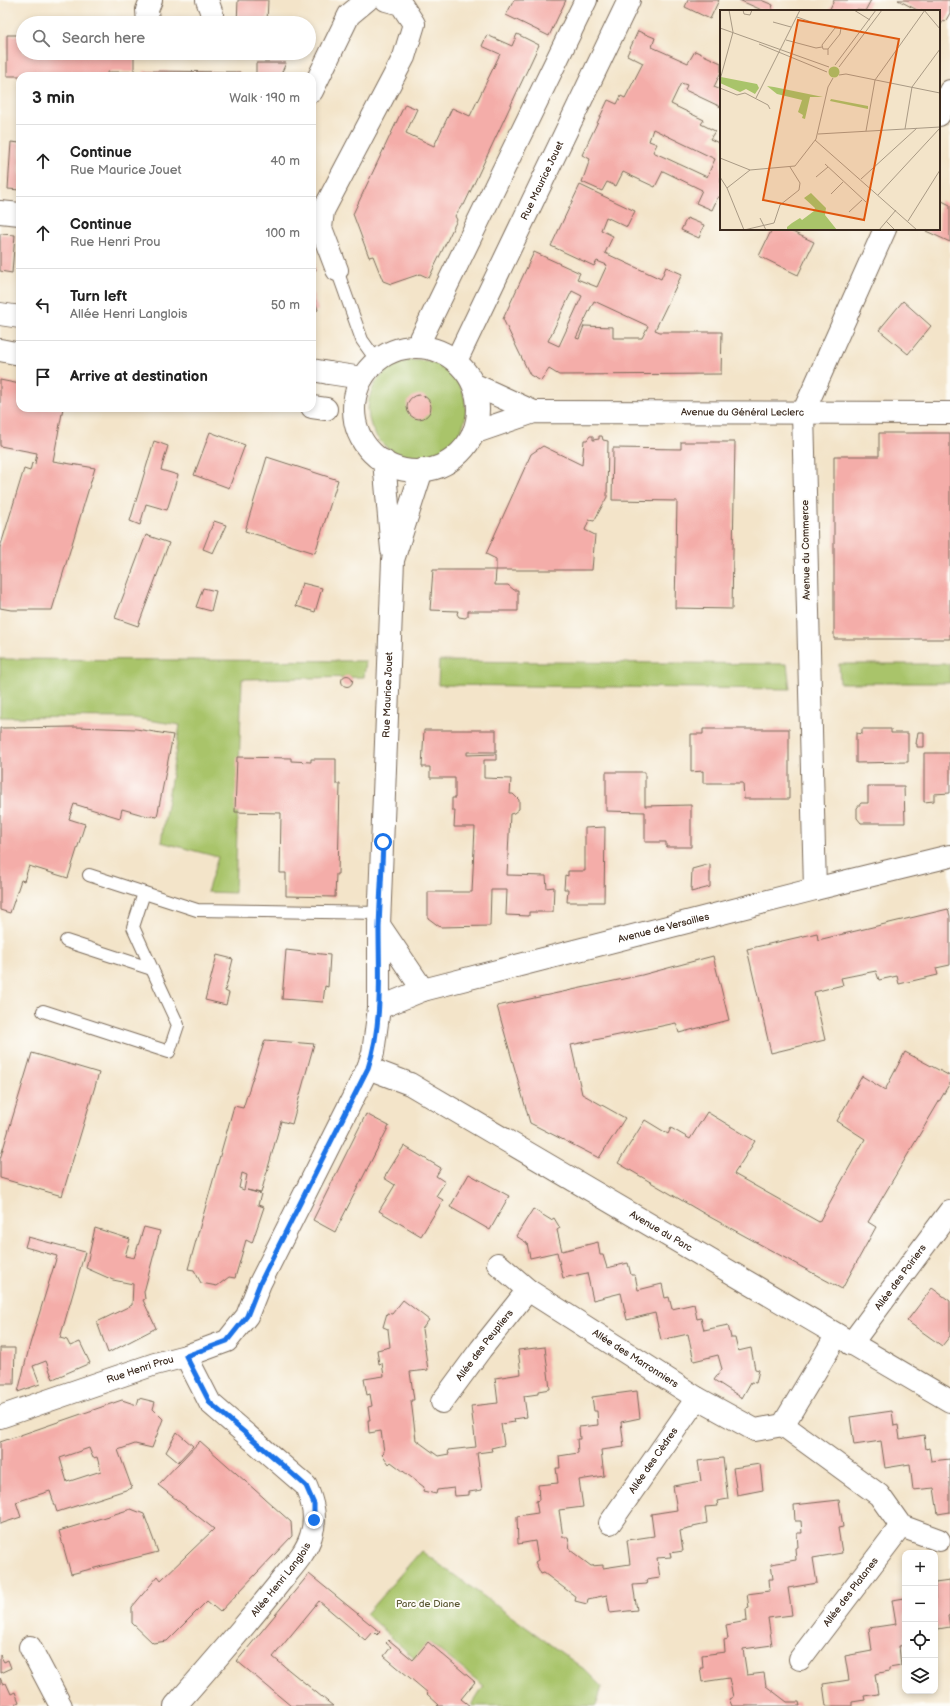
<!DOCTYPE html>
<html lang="en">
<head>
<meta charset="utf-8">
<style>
  :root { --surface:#fff; --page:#f2f2f2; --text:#222; --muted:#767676; --line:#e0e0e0 }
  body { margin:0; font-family:"Balsamiq Sans",sans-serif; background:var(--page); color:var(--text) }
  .controls { position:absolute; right:12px; bottom:12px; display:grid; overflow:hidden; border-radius:8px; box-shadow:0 2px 6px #0003 }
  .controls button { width:36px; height:36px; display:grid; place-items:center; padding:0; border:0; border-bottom:1px solid var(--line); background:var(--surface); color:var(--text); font:20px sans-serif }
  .stop { position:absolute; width:12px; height:12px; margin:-9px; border:3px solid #1a73e8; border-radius:50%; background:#fff }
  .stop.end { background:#1a73e8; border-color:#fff; box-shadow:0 1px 4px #0008 }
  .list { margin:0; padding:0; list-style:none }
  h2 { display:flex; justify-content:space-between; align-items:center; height:52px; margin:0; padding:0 16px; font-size:17px }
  h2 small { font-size:13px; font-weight:400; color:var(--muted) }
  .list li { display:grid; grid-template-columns:26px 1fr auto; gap:12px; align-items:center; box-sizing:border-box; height:72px; padding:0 16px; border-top:1px solid var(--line) }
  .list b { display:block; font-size:15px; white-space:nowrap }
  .list p { margin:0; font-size:13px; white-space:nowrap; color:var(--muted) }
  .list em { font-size:13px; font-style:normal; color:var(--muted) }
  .icon { flex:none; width:22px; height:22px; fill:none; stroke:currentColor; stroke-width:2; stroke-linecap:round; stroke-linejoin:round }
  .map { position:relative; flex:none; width:950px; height:1706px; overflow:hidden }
  .search { position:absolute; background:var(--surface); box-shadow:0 2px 6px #0003; left:16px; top:16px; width:300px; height:44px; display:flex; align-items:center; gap:10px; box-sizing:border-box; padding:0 14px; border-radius:22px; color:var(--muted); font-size:15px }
  .panel { position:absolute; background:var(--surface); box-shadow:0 2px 6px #0003; left:16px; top:72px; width:300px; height:340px; border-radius:12px }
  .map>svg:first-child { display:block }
  .green { fill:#a9c46a; stroke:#727744 }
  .building { fill:#f4ada9; fill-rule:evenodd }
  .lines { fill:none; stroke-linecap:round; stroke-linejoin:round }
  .lane-casing { stroke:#7b6b5a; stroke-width:14 }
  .street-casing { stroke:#7b6b5a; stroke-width:24 }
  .secondary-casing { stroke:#7b6b5a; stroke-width:24 }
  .lane { stroke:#fff; stroke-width:12 }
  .street { stroke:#fff; stroke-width:22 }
  .secondary { stroke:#fff; stroke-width:22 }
  .route { stroke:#1a73e8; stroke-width:5 }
  .labels { text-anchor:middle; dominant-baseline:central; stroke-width:4; stroke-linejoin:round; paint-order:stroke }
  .street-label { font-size:10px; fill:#3b2a1e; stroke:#fdfcf7 }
  .park-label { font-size:10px; fill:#5c5835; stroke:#fdfcf7 }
  .inset-road { fill:none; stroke:#a99a85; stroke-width:1 }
  .view { fill:#df570d; fill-opacity:0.15; stroke:#df570d; stroke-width:2 }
  .inset-edge { fill:none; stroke:#3b2a1e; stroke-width:2 }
</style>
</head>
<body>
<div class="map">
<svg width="950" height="1706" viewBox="0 0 950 1706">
  <rect width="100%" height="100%" fill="#fdfcf7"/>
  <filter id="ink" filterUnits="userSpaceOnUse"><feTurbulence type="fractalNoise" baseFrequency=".025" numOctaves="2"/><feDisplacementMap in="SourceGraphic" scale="8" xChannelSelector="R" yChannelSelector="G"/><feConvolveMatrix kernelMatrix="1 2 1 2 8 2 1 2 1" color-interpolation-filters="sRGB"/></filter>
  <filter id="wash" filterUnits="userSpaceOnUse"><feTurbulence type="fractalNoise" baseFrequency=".012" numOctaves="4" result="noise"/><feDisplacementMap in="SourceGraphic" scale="16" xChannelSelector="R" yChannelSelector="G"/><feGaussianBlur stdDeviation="0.9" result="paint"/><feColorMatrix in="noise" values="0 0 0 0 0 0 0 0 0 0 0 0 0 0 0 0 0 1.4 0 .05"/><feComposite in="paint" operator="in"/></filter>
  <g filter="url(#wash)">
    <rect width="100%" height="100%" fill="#f3e4c9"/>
    <!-- green -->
    <g class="green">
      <circle cx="417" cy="409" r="49"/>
      <path d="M0,659L366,661L364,677L242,679L235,893L207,892L218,857L161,842L180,725L134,718L0,717Z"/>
      <path d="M439,661L787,664L790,689L438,685Z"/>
      <path d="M839,664H950V683H840Z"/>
      <path d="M421,1551L584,1669L602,1687L596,1706H474L472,1705L484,1686L430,1643L416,1660L366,1614Z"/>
    </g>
    <g id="blocks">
      <!-- building -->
      <g class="building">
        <path d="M238,0H268L267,23H237Z"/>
        <path d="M514,0H566L549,36L506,15Z"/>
        <path d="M688,0H719L710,19L685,7Z"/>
        <path d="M739,0H761L773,5L771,11H764Z"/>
        <path d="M834,0H871L865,11L856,10V11H829Z"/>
        <path d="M898,0H950V13L945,22L943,21L939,28V11H919Z"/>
        <path d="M638,31L655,38L652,47L688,63L695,51L721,63V72L714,87L721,90V107L685,90L687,85L681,83L671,104L704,120L701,124L715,131L710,139L721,144V198L718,197L712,210L696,203L702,190L663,171L655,187L623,172L616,186L607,182L602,191L582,182L590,159L582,155L608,100L617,104L621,96L625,98L643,63L627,55ZM653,129L715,159L707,177L653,152L657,144L649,141Z"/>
        <path d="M517,34L539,45L464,205H462L455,216L457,220L429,278L420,274L391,284L383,281L373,256L369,257L353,214L405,104L417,109L406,133L434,146L452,108L470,116L500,54L482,46L487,35L512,46Z"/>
        <path d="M7,35H23V53H134V72H108V76H7Z"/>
        <path d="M256,63H286L280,76H256Z"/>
        <path d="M144,71L240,72V76H144Z"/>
        <path d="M11,142L20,143V190L8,189Z"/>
        <path d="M580,185L635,211L627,227L606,217L601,230L613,236L605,253L661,279L666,267L682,274L655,330L660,332H722L721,374L559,375L549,369L541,381L530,375L503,319L534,252L580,273L577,279L597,287L607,265L597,261L594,266L551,246ZM572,291L582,296L559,346L548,341ZM594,301L648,326L642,338H613V327L584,326L579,339L576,338Z"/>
        <path d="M940,200L950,205V242L926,231L927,229H939Z"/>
        <path d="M687,218L704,225L699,238L681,230Z"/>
        <path d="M772,229H786L814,242L798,275L759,256Z"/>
        <path d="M0,234L15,235L12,273L0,271Z"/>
        <path d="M312,260L316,270L312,272Z"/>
        <path d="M312,292L318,310L312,313Z"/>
        <path d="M903,301L931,326L908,354L879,330Z"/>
        <path d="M0,380L20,384V408H63L53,461L95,468L52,610H11L0,608V548L24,469L30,471L32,463L35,464L37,453L0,446Z"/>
        <circle cx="419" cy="407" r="12"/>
        <path d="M210,432L245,445L229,488L194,475Z"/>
        <path d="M879,433H950V639H834V456H879Z"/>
        <path d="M590,436H593V440L599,439V436H602L603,440L608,441L607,497L594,521L589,520L585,530L595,535L592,570H496L495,585H508L514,590H518V611H468V616L465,618L459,617L457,614L458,611L430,610L433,570H496V559L486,554L531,454L543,446L582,465L584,440H587Z"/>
        <path d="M154,441L168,446L161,470L178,475L167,510L146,504L140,525L130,521Z"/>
        <path d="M681,442H735L732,609L675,608L677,501L612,500L613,448L681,449Z"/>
        <path d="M267,457L338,480L315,553L245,531Z"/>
        <path d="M214,521L226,525L213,553L203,549Z"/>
        <path d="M146,535L169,543L138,626L115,618Z"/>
        <path d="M302,583L322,588L315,612L296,606Z"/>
        <path d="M203,588L216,591L211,611L196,607Z"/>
        <circle cx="347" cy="681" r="5.5"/>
        <path d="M76,727L136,729L173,735L157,817L143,815L122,809L120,818L74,804L69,819L85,824L68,878L29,866L24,881L21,880L10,913L0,910V728Z"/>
        <path d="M703,729H789V799H744L743,783H703V771L691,772V734H703Z"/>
        <path d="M862,729H891V733H908V762L856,763V733L862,734Z"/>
        <path d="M424,730H496V752H467V755L496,754V760H484V778L511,779L510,794H513L519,800V809L514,813L510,814L507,875L546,876L547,888L554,887L553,912H529V916L506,915L507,890H491L490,926L440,927L428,918V892H472L475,827H454L455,810H452V798H455V778H430V767H422Z"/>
        <path d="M918,732H924V747H917V744H916Z"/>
        <path d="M924,753H950V793L934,794V801L924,802Z"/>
        <path d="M237,757L291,758V761L311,762V759H336V784H340L338,874H336L335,897L286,896V873H280L281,813L235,812Z"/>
        <path d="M606,772H645V806L691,805V847H666V842H645V812L606,811Z"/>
        <path d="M868,786H904L905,823H861L857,818V808L861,803H868Z"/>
        <path d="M605,827L604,902H567L568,889H564L565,875L568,876V871H585V828Z"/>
        <path d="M710,864V887L691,892L692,869Z"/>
        <path d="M948,909L950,916V965L936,968L938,975L899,984L897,976L879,980L876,971L841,978L843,985L814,992L825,1040L771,1053L747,949L817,933L818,940Z"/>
        <path d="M286,950L330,955L328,987L325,986L323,1002L282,999Z"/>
        <path d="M217,955L233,959L225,991L229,993L226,1005L205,1000Z"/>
        <path d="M713,956L729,1020L679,1033L676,1023L571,1045L582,1094L625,1118L599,1158L530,1123L497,1006L642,975Z"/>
        <path d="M265,1040L314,1044L292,1124L281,1121L261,1193L247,1190L261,1194L258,1205L264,1207L252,1243L246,1240L235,1278L229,1277L217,1286L201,1283L194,1270L188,1269L234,1106L243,1108ZM242,1173L247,1175L244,1190L239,1188Z"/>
        <path d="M905,1052L950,1076V1083L868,1222L876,1227L842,1289L710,1217L618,1163L645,1120L668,1134L671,1128L690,1139L707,1112L755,1141L734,1174L819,1222L865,1139L837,1121L862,1076L885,1090Z"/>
        <path d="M32,1053L99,1073L62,1196L0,1178V1159Z"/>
        <path d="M366,1114L389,1126L335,1232L313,1220Z"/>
        <path d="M404,1146L441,1168L436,1176L445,1182L436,1196L443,1200L421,1236L379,1211L395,1185L384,1178Z"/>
        <path d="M469,1174L509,1196L490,1230L450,1207Z"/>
        <path d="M533,1209L551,1220L554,1218L560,1228L557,1230L562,1251L598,1242L600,1255H603L607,1268L628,1263L631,1275H635L638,1290L662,1284L665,1298L669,1297L672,1309L694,1304L697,1319L701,1318L704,1330L728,1325L731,1338H735L738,1351L751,1348L755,1369L759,1370L756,1383L751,1382L742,1398L714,1380L722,1369L718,1355L694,1361L688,1334L661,1340L655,1313L627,1320L621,1293L593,1300L587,1273L563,1278L557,1252L530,1258L527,1243L516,1236Z"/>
        <path d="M144,1227L160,1231L144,1292L145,1299L143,1300L156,1328L108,1353L97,1322L132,1305L133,1284L113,1280L86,1268L95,1228L130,1239L125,1256L134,1258Z"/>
        <path d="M28,1237L85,1252L60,1338L67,1340L70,1346L80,1342L90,1363L53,1379L46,1361L33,1366L40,1384L18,1392L30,1344L57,1256L25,1247Z"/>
        <path d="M932,1288L950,1301V1336L942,1346L907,1321Z"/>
        <path d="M403,1300L429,1320L422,1329L428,1370L410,1372L414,1400H411L416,1440L438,1456L449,1454L448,1450L476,1447L471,1406L498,1403L495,1378L521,1374L518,1350L545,1347L550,1389L538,1391V1394L524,1396L527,1417L514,1419L515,1422L501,1424L504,1445L491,1448L492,1451L477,1453L482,1490L469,1492V1495L455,1496L454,1488L437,1490L436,1494L423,1491L424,1487L391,1462L389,1464L382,1454L384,1452L381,1431L369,1433L368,1420H370L368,1407L372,1406L370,1394L367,1395L364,1379L384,1376L382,1363L379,1364L377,1350L390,1347L388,1329L383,1327L387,1313L392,1314Z"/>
        <path d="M0,1348H15L14,1384H0Z"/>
        <path d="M637,1391L640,1418L621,1422L624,1447L601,1450L604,1476L579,1480L583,1507L559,1510L563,1537H568L570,1550L591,1566L603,1565V1568L630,1564L627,1540L654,1536L651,1514L677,1510L673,1486L701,1481L698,1461L723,1458L728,1499L717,1501L718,1506L705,1507L707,1523L693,1526V1528L680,1531L683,1551L670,1553L671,1557L657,1558L660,1578L646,1580L647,1584L633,1585L637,1610L610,1613L607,1595L588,1599L587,1604L575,1601L576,1597L544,1573L541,1574L535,1562L538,1560L535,1541L518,1544L517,1516L538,1513L536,1501L539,1500L538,1485L558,1483L556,1468H560L559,1456L578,1453L577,1439H580L579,1427L598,1425L597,1411H594L592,1397Z"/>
        <path d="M139,1398L155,1402L153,1409L163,1419L152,1448L135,1444L118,1450L132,1488L57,1512L50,1491L16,1502L21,1517L0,1524V1442L122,1400L137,1405ZM89,1448L93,1458L97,1457L101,1471L67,1482L60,1458Z"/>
        <path d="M892,1411L894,1426L898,1425L900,1439L924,1435L926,1449L929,1448L931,1461L950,1459V1512L938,1514L934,1488L913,1490L910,1464L885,1468L881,1441L854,1445L850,1417Z"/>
        <path d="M177,1432L193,1446L178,1462L166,1452Z"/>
        <path d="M200,1441L291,1522L292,1536L220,1612L207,1601L167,1641L153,1643L132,1623V1607L158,1576L161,1580L214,1529L158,1485Z"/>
        <path d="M760,1464L763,1490L737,1495L733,1468Z"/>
        <path d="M839,1500L843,1527L838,1528L842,1553L813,1558L817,1583L788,1588L792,1615L768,1618L772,1645L743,1649L747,1675L764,1673L766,1686L787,1702H799L800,1706H732L729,1699L733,1697L729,1678L702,1682L700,1668H703L702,1655L725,1652L724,1640L728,1639L726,1625L747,1621L746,1609L749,1608L747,1594L770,1591L769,1579H773L771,1564L796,1560L795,1548L798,1547L797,1533H802L801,1521H795L794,1505Z"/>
        <path d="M131,1509L144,1514L158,1552L71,1574L59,1531Z"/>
        <path d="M309,1574L380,1632L377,1635L373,1631L365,1640L319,1601L273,1657L333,1706H291L237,1661Z"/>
        <path d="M950,1581V1615L948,1616L950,1627L938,1629L937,1625L935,1626V1583Z"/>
        <path d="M905,1598V1645L899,1646L901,1666L889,1668V1671L875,1674L878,1694L864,1696L865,1700L852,1702V1706H826L823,1684L849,1680L845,1656L872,1651L869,1628L896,1624L892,1600Z"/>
        <path d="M389,1640L413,1660L428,1642L475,1682L461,1699L470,1706H437L439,1705L427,1694L428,1693L384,1656L391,1647L386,1643Z"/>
        <path d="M0,1655L4,1662L8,1660L11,1668L0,1673Z"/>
        <path d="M0,1678L3,1684L6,1683L11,1694L15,1692L19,1702L15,1704L16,1706H0Z"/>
      </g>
    </g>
  </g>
  <g filter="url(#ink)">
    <use href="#blocks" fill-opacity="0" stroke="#7b6b5a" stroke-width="1"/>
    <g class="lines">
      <!-- lane casing -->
      <g class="lane-casing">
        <g id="lane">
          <path d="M337,270L362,340L377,361"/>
          <path d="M89,875L197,910L380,913"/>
          <path d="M66,941L152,969L133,927L144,893"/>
          <path d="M43,1011L169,1052L178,1025L152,969"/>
        </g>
      </g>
      <!-- street casing -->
      <g class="street-casing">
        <g id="street">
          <path d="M207,0L212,14L211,23"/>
          <path d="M148,23L147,10L151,0"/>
          <path d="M312,91L349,15L367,0"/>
          <path d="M939,115L950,91"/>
          <path d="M0,212L20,214"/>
          <path d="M337,270L321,228L323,211L404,57L414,24L401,4L386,0"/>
          <path d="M417,347L586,0"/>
          <circle cx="416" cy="409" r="62"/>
          <path id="s1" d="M456,361L629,0"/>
          <path d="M329,373L362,378"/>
          <path d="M475,385L534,412"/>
          <path id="s2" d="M473,433L534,412L950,413"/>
          <path d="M384,461L392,550"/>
          <path d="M379,925L423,990"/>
          <path id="s3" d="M379,1008L423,990L815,889L803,413L885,229"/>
          <path id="s4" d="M368,1068L410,1084L950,1401"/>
          <path id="s5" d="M498,1264L528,1290L697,1398L755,1430L783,1425L879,1495L901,1526L939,1540"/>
          <path id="s6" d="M851,1344L950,1211"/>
          <path id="s7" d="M442,1402L481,1349L528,1290"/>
          <path id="s8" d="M0,1417L155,1364L186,1356L227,1341L247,1316L260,1283L368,1068L373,1053L379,1008V925L393,560L422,470"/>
          <path d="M783,1425L837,1335"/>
          <path id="s9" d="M610,1523L697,1398"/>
          <path d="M30,1647L61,1706"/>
          <path id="s10" d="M800,1659L901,1526"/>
          <path id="s11" d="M175,1706C211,1665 247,1624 281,1581C292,1567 306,1553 311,1536C317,1518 313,1503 306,1486L210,1403L186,1356"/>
        </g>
      </g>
      <!-- secondary casing -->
      <g class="secondary-casing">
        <g id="secondary">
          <path d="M0,314L20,317"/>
          <path d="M0,350L20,354"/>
          <path d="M312,370L329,373"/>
          <path d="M312,407L326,409"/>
          <path d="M815,889L950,856"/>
        </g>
      </g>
      <!-- lane -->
      <use href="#lane" class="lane"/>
      <!-- street -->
      <use href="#street" class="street"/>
      <!-- secondary -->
      <use href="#secondary" class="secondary"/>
    </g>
  </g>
  <g class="lines" filter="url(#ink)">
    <!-- route -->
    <path class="route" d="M314,1520V1504L306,1486L278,1461L210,1403L186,1356L227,1341L247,1316L260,1283L368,1068C383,1023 379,975 379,928C380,899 382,871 383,842"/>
  </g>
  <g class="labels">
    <!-- street labels -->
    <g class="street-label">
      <text stroke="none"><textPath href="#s1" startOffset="200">Rue Maurice Jouet</textPath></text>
      <text stroke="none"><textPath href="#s2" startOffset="273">Avenue du Général Leclerc</textPath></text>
      <text transform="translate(806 550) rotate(-91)">Avenue du Commerce</text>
      <text stroke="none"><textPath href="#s8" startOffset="922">Rue Maurice Jouet</textPath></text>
      <text stroke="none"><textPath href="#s3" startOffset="296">Avenue de Versailles</textPath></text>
      <text stroke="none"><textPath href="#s4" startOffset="336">Avenue du Parc</textPath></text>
      <text stroke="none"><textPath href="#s6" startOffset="83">Allée des Poiriers</textPath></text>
      <text stroke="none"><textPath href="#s7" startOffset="71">Allée des Peupliers</textPath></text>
      <text stroke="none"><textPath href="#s5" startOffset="167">Allée des Marronniers</textPath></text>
      <text stroke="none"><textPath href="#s8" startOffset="148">Rue Henri Prou</textPath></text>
      <text stroke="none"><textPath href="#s9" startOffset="76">Allée des Cèdres</textPath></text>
      <text stroke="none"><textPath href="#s11" startOffset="165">Allée Henri Langlois</textPath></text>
      <text stroke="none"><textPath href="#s10" startOffset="84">Allée des Platanes</textPath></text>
    </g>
    <!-- park labels -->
    <g class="park-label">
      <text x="428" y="1604">Parc de Diane</text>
    </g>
  </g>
  <!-- overview -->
  <g transform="translate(720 10)">
    <rect width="220" height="220" fill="#f3e4c9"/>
    <path d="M108.5 62a5.5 5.5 0 1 1 11 0a5.5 5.5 0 1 1-11 0ZM1,67L37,74L39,78L35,84L26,79L20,82L0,73ZM47,76L54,77L103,87H90L85,109L82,108L83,105L78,102L82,90L57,84ZM111,89L148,96V99L110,91ZM91,183L106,198L105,205L117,220H67V217L72,213L80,208L82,210L94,201L95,198L84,188Z" fill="#a9c46a"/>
    <path class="inset-road" d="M23,0L24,4L30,5L32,0M134,0L150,10M204,0L220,19M77,7L94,13M53,12L71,17M0,18L109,57M66,30L96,38L102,37M39,34L107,62M108,39L120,24L121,18H115L102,35L103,39H108V45M115,55L156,0M119,57L162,0M119,65L126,64L220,83M0,70L13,22L9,0M0,78L17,85L25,83L48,95L50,99M36,88L80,0M185,119L192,77L220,39M146,121L155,70L205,0M98,124L220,117M95,130L197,220M0,148L30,160L75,156L96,129L108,77L113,68M105,154L146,192M0,167L7,178L24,220M96,167L108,157M141,169L197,118M7,178L30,160M111,184L123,172M158,185L220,118M129,202L142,190M40,208L46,220M166,211L175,220M188,211L220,160M24,220L54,213L60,195L79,180L80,173L70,157M159,220L176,200"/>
    <path class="view" d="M78,10L179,29L144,210L43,190Z"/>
    <rect width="220" height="220" class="inset-edge"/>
  </g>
</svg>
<div class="controls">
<button>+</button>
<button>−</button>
<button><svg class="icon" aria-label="locate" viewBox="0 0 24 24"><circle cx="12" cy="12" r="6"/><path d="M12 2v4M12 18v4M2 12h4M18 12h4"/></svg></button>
<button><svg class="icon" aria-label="layers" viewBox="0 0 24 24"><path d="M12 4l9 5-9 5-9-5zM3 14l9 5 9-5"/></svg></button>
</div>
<div class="stop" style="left:383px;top:842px"></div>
<div class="stop end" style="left:314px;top:1520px"></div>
<div class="search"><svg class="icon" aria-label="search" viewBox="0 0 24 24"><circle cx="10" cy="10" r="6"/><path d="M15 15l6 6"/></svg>Search here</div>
<section class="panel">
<h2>3 min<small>Walk · 190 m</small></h2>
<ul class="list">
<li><svg class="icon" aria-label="ahead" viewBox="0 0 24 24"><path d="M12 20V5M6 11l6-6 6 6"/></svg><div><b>Continue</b><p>Rue Maurice Jouet</p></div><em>40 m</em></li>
<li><svg class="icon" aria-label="ahead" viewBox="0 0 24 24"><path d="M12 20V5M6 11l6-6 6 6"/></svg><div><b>Continue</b><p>Rue Henri Prou</p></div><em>100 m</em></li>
<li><svg class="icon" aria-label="left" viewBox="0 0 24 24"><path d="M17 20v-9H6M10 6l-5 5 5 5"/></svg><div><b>Turn left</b><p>Allée Henri Langlois</p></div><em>50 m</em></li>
<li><svg class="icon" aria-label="arrive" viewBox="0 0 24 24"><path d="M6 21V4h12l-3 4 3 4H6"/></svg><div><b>Arrive at destination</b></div></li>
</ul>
</section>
</div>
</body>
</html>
